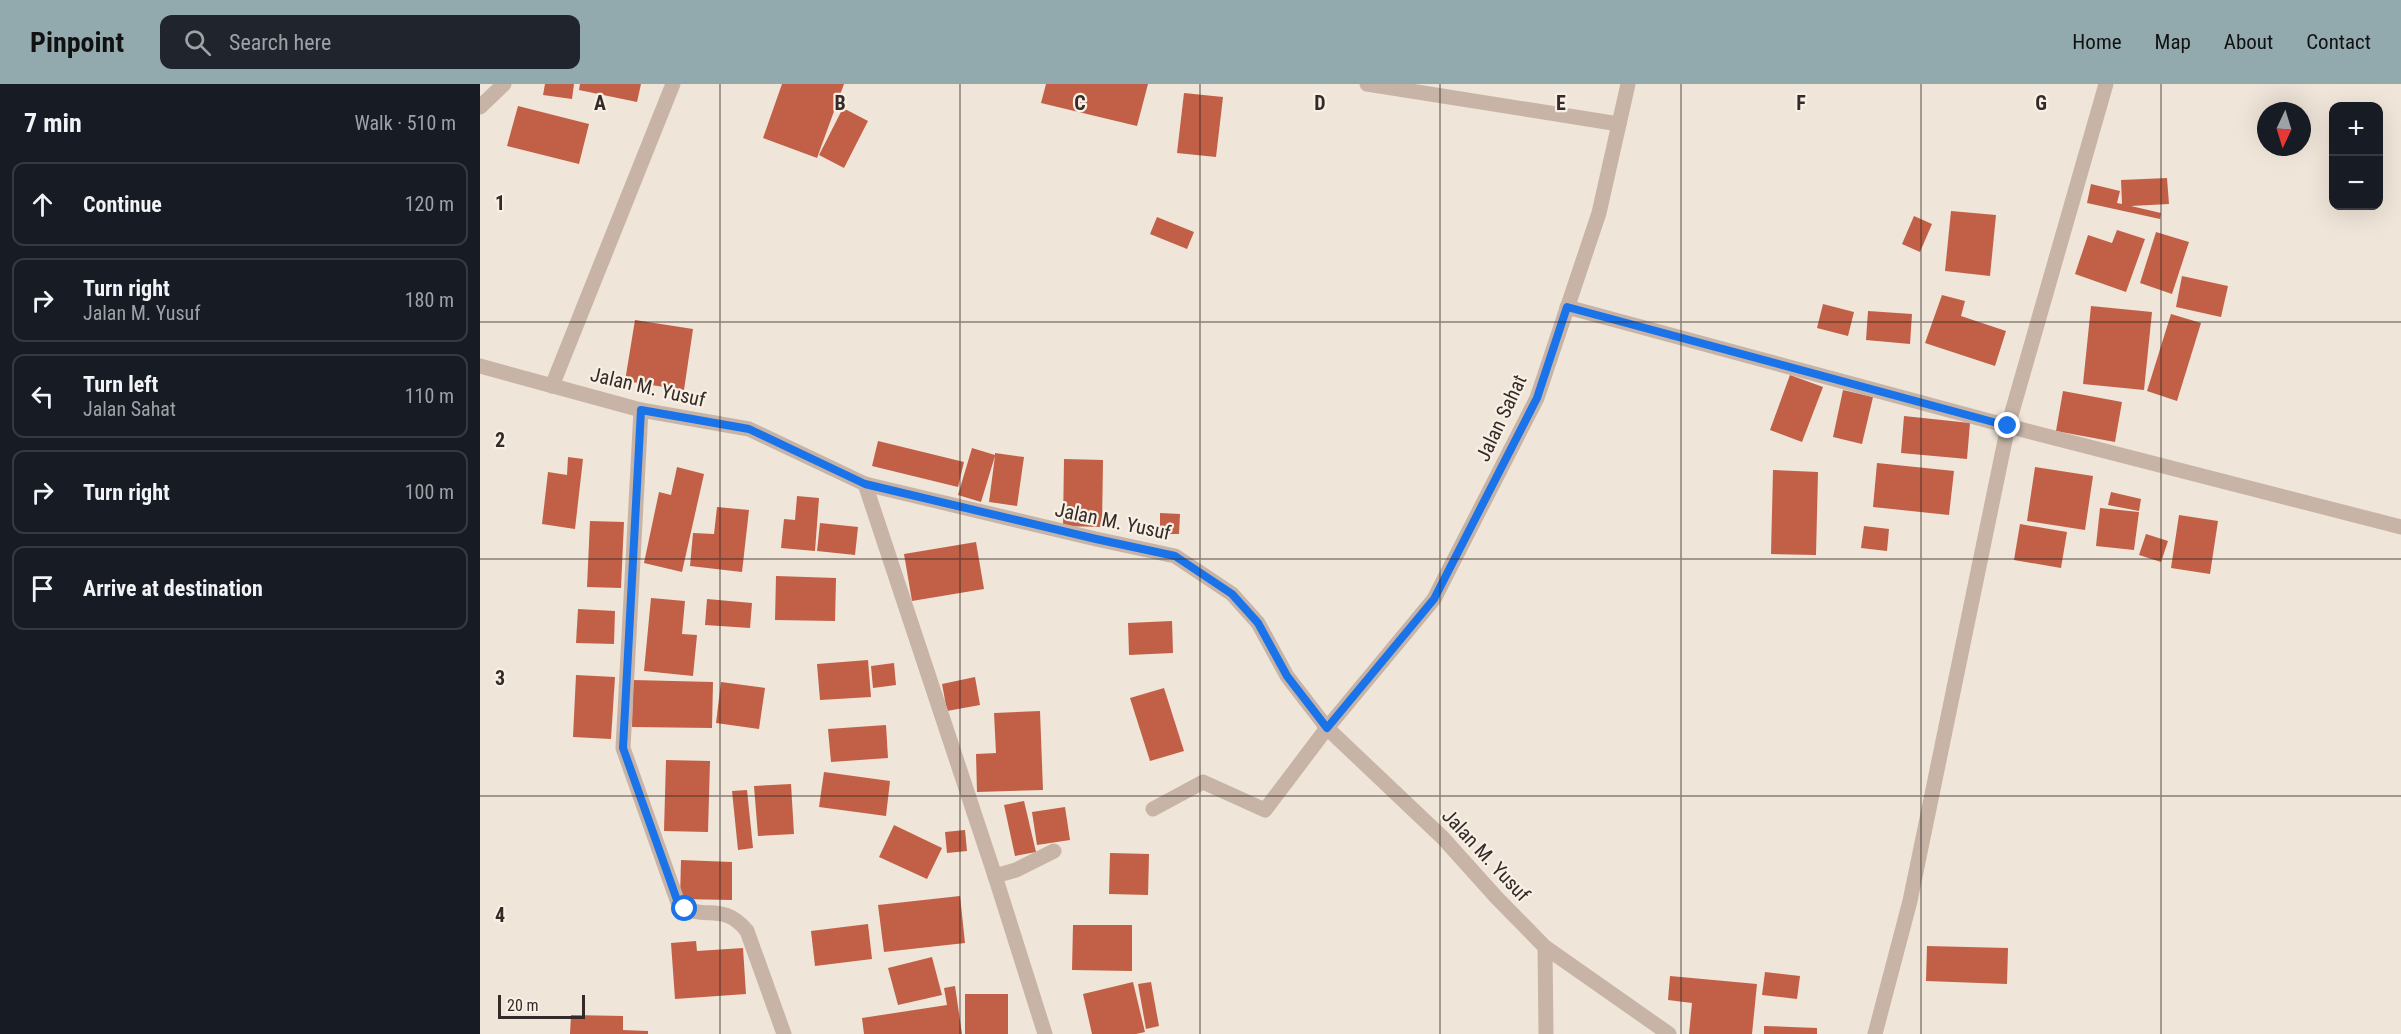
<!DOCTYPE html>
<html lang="en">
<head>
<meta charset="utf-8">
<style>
  :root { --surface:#171b24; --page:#20242c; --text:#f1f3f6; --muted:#9ea1a6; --line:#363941; --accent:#92aaad }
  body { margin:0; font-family:"Roboto Condensed",sans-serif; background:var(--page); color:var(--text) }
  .controls { position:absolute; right:18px; top:18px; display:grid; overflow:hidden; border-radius:12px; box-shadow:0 6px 24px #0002 }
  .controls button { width:54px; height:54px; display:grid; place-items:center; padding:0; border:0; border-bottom:2px solid var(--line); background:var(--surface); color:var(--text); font:30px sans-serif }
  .compass { position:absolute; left:1777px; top:18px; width:54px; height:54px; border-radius:50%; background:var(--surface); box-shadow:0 6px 24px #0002; rotate:184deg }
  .scale { position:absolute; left:18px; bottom:15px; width:87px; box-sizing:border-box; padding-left:6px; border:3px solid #342a27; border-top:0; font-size:16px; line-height:21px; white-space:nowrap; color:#342a27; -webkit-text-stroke:4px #f8efe5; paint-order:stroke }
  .stop { position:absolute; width:18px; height:18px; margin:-14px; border:4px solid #1a73e8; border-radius:50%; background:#fff }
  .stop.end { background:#1a73e8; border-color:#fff; box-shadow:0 2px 6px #0008 }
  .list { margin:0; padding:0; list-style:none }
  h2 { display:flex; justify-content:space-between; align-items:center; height:78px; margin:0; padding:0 24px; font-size:26px }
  h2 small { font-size:20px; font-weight:400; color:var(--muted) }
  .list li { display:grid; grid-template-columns:39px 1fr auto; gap:18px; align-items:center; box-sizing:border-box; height:84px; margin:0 12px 12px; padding:0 12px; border:2px solid var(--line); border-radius:12px }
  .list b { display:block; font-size:22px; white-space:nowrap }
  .list p { margin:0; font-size:20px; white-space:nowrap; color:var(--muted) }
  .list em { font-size:20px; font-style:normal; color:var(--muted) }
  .icon { flex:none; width:33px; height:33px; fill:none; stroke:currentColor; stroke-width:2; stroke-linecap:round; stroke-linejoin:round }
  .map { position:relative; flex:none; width:1921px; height:950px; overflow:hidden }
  header { display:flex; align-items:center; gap:36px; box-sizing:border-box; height:84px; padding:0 30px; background:var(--accent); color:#111 }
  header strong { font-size:28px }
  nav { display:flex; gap:33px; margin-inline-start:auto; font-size:21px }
  .search { width:420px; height:54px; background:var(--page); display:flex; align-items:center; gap:15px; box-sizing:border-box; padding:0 21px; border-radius:12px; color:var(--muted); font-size:22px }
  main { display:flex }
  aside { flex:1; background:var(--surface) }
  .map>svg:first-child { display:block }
  .building { fill:#c16047 }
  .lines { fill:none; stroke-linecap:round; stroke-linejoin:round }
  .minor { stroke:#c7b4a6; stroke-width:15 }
  .route { stroke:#1a73e8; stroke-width:8 }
  .grid { fill:none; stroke:#342a27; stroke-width:1.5; stroke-opacity:0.55 }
  .labels { text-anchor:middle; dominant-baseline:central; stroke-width:4.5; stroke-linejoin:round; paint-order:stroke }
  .street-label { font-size:20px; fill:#342a27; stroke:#f8efe5 }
  .grid-label { font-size:20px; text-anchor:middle; font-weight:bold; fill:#342a27; stroke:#f8efe5; stroke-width:4.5; stroke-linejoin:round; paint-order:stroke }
</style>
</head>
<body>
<header>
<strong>Pinpoint</strong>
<div class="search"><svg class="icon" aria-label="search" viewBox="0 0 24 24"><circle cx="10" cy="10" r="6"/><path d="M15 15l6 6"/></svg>Search here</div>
<nav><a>Home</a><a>Map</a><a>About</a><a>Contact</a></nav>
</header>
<main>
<aside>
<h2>7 min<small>Walk · 510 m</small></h2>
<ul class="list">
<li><svg class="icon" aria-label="ahead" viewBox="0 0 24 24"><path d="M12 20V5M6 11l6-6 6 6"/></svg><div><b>Continue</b></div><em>120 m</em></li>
<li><svg class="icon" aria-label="right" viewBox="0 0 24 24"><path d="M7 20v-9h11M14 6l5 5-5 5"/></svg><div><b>Turn right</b><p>Jalan M. Yusuf</p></div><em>180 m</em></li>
<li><svg class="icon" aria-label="left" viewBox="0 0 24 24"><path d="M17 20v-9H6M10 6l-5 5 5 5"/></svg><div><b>Turn left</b><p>Jalan Sahat</p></div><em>110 m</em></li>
<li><svg class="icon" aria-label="right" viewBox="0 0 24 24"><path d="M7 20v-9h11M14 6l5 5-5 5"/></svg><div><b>Turn right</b></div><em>100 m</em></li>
<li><svg class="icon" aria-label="arrive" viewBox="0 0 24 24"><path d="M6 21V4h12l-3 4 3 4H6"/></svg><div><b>Arrive at destination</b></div></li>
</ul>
</aside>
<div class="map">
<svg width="1921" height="950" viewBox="0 0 1921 950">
  <rect width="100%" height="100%" fill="#f0e5d9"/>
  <!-- building -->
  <g class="building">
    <path d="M65,0H94L92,15L63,11Z"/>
    <path d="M100,0H161L157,18L99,6Z"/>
    <path d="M302,0H364L337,74L283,54Z"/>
    <path d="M566,0H668L657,42L561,19Z"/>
    <path d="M704,9L743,13L736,73L697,69Z"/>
    <path d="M38,22L109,40L99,80L27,62Z"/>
    <path d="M363,24L388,37L364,84L339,71Z"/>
    <path d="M1687,94L1689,120L1651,122L1681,129L1680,135L1607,119L1611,100L1640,107L1637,119L1642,120L1641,96Z"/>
    <path d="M1471,127L1516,131L1510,192L1465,187Z"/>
    <path d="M1434,132L1452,140L1440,168L1422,160Z"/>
    <path d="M677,133L714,148L707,165L670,150Z"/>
    <path d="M1637,146L1665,155L1646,208L1595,190L1608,151L1632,159Z"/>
    <path d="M1676,148L1709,158L1692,210L1660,199Z"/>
    <path d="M1702,192L1748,202L1741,233L1696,223Z"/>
    <path d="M1462,211L1485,217L1481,232L1526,247L1515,282L1445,259Z"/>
    <path d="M1343,220L1374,228L1368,252L1337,244Z"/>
    <path d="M1611,222L1672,228L1664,306L1603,300Z"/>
    <path d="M1388,227L1432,230L1430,260L1386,256Z"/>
    <path d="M1691,230L1721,239L1697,317L1667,307Z"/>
    <path d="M155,236L213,245L204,306L145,297Z"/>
    <path d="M1310,291L1343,303L1322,358L1290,346Z"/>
    <path d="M1363,306L1393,313L1382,360L1353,353Z"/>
    <path d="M1583,307L1642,318L1635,358L1576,347Z"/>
    <path d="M1424,332L1490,339L1487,375L1421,369Z"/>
    <path d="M398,357L484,378L478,403L392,382Z"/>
    <path d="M492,364L515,371V369L544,373L537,422L509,418L515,372L501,418L478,411Z"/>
    <path d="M88,373L103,375L95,445L62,440L68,388L87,391Z"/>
    <path d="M584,375L623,376L622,443L583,442Z"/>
    <path d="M1397,379L1474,387L1469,431L1393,423Z"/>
    <path d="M197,383L224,390L202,488L164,479L179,408L191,411Z"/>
    <path d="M1555,383L1613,392L1605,446L1547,437Z"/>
    <path d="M1293,386L1338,388L1336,471L1291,470Z"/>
    <path d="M1631,408L1661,415L1659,427L1628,421Z"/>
    <path d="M317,412L339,414L335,467L301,464L304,435L315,436Z"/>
    <path d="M237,423L269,426L262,488L210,482L213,449L234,450Z"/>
    <path d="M1620,424L1659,428L1654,466L1616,462Z"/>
    <path d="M680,429L700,430L699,450H680Z"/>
    <path d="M1699,431L1738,437L1730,490L1691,484Z"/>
    <path d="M110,437L144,438L141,504L107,503Z"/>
    <path d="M340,439L378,443L375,471L337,467Z"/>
    <path d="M1540,440L1587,448L1581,484L1534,476Z"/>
    <path d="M1384,442L1409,445L1407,467L1381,464Z"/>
    <path d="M1666,450L1688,457L1681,478L1659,471Z"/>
    <path d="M496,458L504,505L432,517L424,470Z"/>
    <path d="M296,492L356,494L355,537L295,536Z"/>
    <path d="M171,514L205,517L202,550L217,551L213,592L164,587Z"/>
    <path d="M227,515L272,519L270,544L225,541Z"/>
    <path d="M98,525L135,527L134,560L96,559Z"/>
    <path d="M692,537L693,569L649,571L648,539Z"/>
    <path d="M388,576L391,613L340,616L337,580Z"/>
    <path d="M414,579L416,601L393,604L391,582Z"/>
    <path d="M96,591L135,593L131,655L93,653Z"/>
    <path d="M495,593L500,621L467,627L462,600Z"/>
    <path d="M153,596L233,598L232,644L152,643Z"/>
    <path d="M241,598L285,604L279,645L236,639Z"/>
    <path d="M684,604L704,667L670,677L650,614Z"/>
    <path d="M560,627L563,706L497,708L496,670L516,669L514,629Z"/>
    <path d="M406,641L408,674L351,678L348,645Z"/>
    <path d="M186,676L230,677L228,748L184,747Z"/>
    <path d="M344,688L410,697L406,732L339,723Z"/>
    <path d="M311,700L314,750L278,752L274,702Z"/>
    <path d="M267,706L273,764L258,766L252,707Z"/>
    <path d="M544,717L556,768L535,772L524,721Z"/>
    <path d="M585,723L590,756L557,761L552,728Z"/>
    <path d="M414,741L462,764L447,795L399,773Z"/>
    <path d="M485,746L487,767L467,769L465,748Z"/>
    <path d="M630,769L669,770L668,811L629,810Z"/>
    <path d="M201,776L252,778V816L200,815Z"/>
    <path d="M480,812L485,859L404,868L398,821Z"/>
    <path d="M388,840L392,875L335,882L331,847Z"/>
    <path d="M593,841H652V887L592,886Z"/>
    <path d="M216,857L217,867L263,864L266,910L195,915L191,859Z"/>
    <path d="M1447,862L1528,864L1527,900L1446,897Z"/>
    <path d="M452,873L462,911L418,921L408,884Z"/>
    <path d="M1285,888L1320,892L1317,915L1282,911Z"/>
    <path d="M1190,892L1277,900L1272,950H1209L1212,919L1188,916Z"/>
    <path d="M653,898L665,948L656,950H612L603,910Z"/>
    <path d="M671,898L679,942L666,945L658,900Z"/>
    <path d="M475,902L482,950H384L382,934L467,921L464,904Z"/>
    <rect x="485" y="910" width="43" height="40"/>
    <path d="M91,931L143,932V946L168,947V950H90Z"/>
    <path d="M1284,942L1337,944V950H1284Z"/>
  </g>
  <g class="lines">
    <!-- minor -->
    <g class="minor">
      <path d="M887,0L1139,40"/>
      <path d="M0,23L24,0"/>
      <path d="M1087,223L1528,342L1921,443"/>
      <path d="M0,282L161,326L269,345L385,400L616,455L695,472L752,510L778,539L807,592L847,644L963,754L1016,813L1065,863L1189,950"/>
      <path d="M72,302L193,0"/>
      <path d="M161,326L143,664L197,816C219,842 241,814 267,847L304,950"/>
      <path d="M385,400L515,792L565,950"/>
      <path d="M673,725L723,698L785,726L847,644L954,515L1057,314L1119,129L1148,0"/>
      <path d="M515,792L536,786L574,767"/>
      <path d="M1065,863L1066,950"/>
      <path d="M1395,950L1430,817L1528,342L1626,0"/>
    </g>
  </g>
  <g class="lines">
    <!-- route -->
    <path class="route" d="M205,825L197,816L143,664L161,326L269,345L385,400L616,455L695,472L752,510L778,539L807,592L847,644L954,515L1057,314L1087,223L1528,342"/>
  </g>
  <!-- grid -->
  <path class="grid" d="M240,0V950M480,0V950M720,0V950M960,0V950M1201,0V950M1441,0V950M1681,0V950M0,238H1921M0,475H1921M0,712H1921"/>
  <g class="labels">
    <!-- street labels -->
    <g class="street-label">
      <text transform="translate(168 303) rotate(13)">Jalan M. Yusuf</text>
      <text transform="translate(1021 334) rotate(-65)">Jalan Sahat</text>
      <text transform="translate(633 437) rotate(12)">Jalan M. Yusuf</text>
      <text transform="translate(1006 771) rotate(47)">Jalan M. Yusuf</text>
    </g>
  </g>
  <g class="grid-label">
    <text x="120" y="26">A</text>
    <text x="360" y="26">B</text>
    <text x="600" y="26">C</text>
    <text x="840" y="26">D</text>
    <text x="1081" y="26">E</text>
    <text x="1321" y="26">F</text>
    <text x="1561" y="26">G</text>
    <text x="20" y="126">1</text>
    <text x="20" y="363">2</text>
    <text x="20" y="601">3</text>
    <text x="20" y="838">4</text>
  </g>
</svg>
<div class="controls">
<button>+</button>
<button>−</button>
</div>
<svg class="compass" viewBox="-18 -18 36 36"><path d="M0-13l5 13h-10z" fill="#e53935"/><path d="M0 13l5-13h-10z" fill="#9ea1a6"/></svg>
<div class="scale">20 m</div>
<div class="stop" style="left:205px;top:825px"></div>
<div class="stop end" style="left:1528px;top:342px"></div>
</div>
</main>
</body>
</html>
